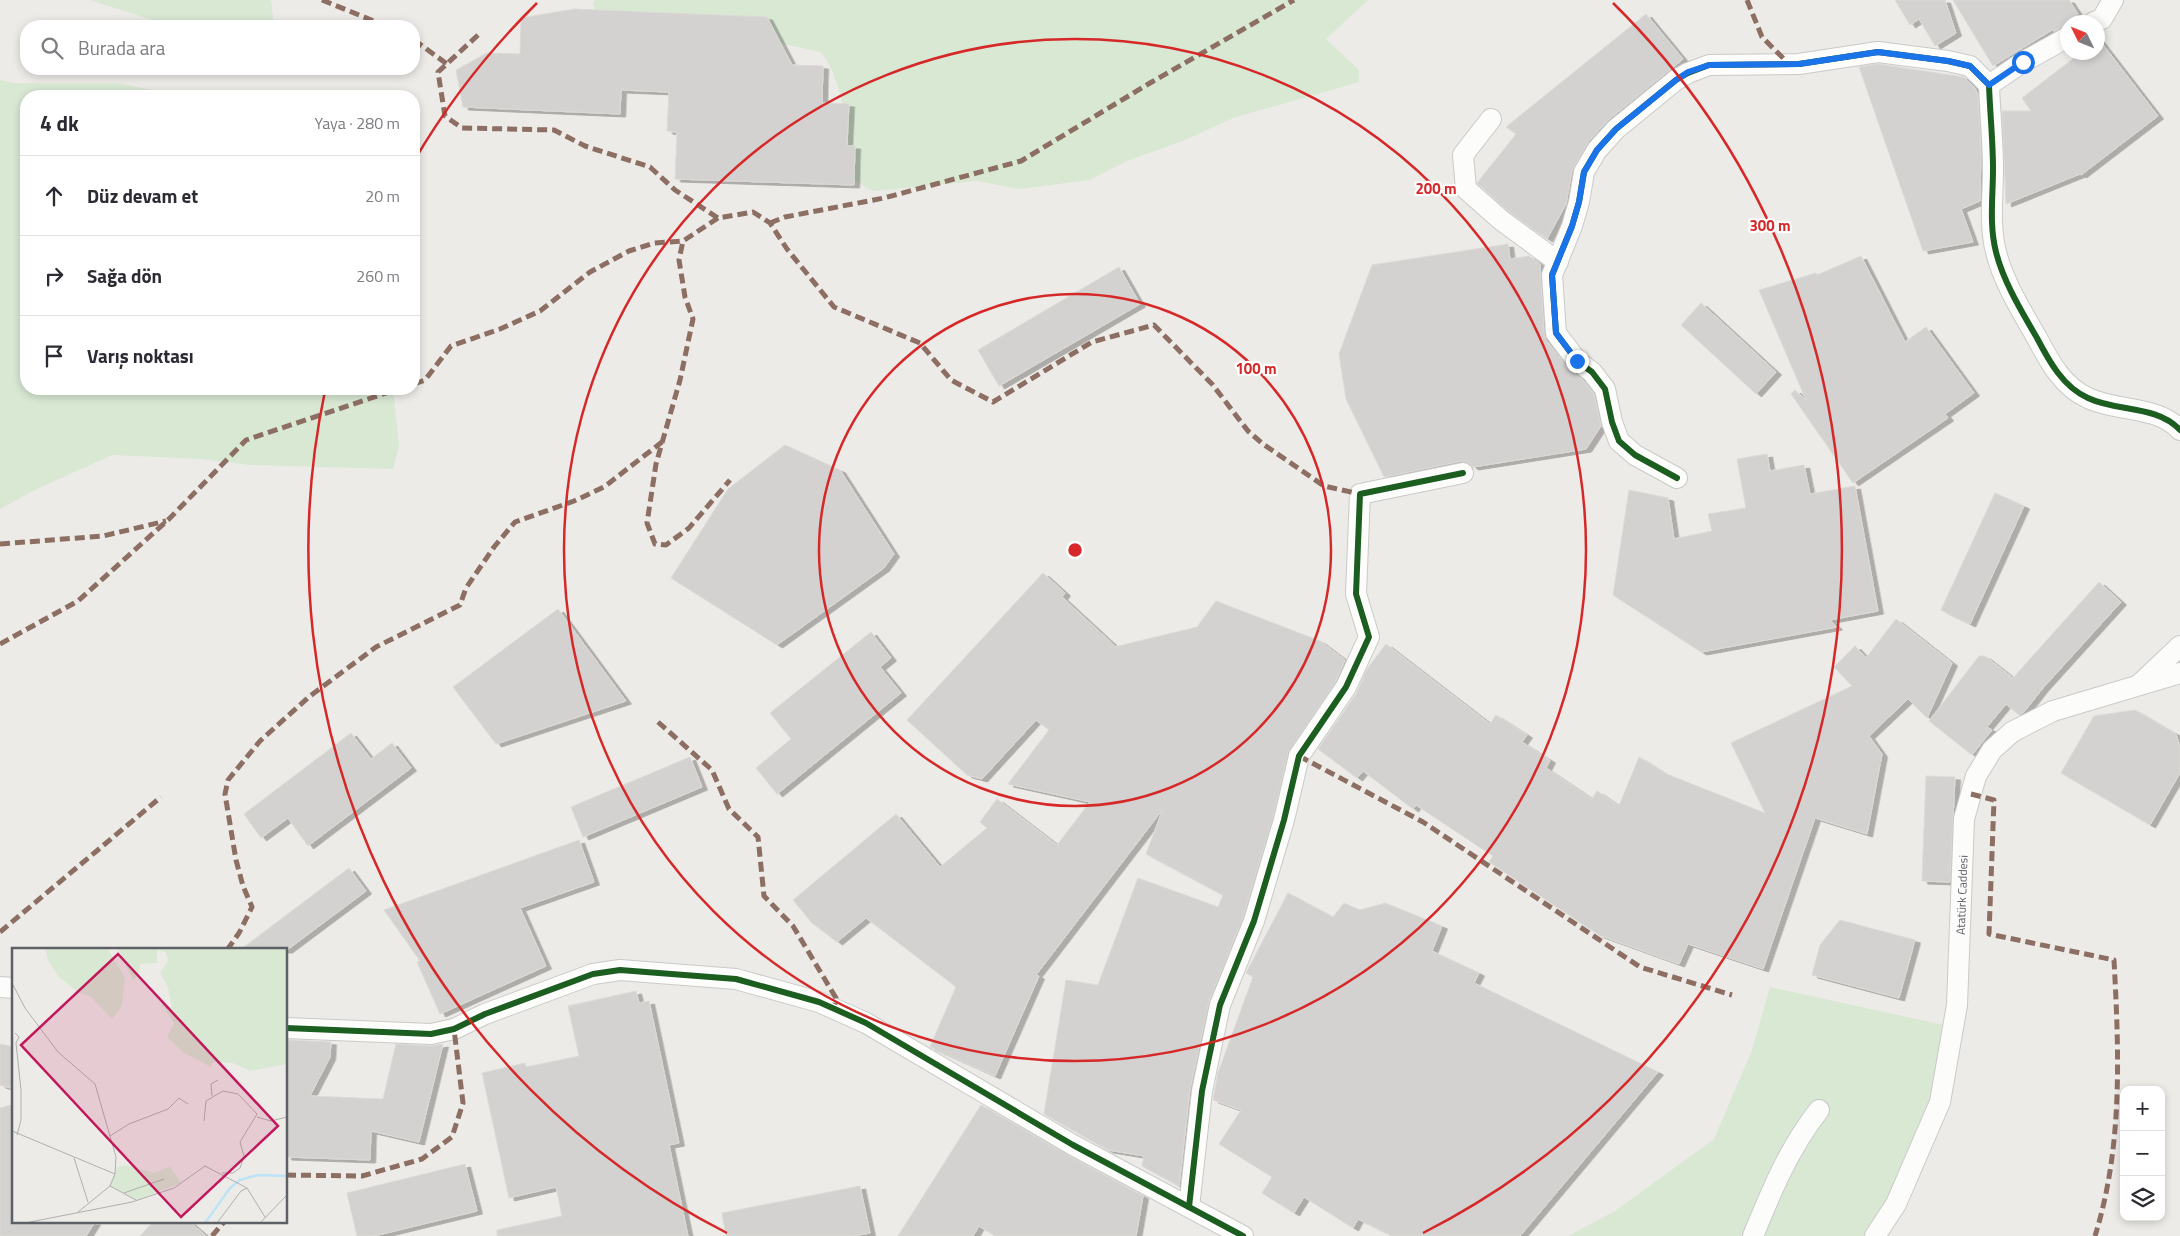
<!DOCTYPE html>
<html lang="tr">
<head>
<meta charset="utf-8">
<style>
  :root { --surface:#fff; --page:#f7f7f7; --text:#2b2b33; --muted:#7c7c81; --line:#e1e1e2 }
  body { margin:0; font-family:"Titillium Web",sans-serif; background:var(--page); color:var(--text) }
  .controls { position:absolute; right:15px; bottom:15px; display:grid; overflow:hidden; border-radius:10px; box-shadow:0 2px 8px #0003 }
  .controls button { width:45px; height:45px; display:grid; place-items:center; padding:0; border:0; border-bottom:1px solid var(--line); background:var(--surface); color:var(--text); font:25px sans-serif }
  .compass { position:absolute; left:2060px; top:15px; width:45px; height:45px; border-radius:50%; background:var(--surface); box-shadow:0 2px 8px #0003; rotate:313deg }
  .stop { position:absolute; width:15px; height:15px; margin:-11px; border:4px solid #1a73e8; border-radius:50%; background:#fff }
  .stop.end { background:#1a73e8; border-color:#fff; box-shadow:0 1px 5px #0008 }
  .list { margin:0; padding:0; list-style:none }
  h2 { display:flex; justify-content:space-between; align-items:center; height:65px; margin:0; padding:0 20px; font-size:21px }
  h2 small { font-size:16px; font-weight:400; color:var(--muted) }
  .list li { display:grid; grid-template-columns:32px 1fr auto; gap:15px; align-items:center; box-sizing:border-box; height:80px; padding:0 20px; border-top:1px solid var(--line) }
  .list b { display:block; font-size:19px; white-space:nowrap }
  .list em { font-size:16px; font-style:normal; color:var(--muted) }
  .icon { flex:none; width:28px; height:28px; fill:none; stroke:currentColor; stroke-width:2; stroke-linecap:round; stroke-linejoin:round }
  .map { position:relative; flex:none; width:2180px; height:1236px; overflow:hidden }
  .search { position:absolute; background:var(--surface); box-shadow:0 2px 8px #0003; left:20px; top:20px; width:400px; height:55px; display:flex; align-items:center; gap:12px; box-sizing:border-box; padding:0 18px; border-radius:20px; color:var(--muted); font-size:19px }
  .panel { position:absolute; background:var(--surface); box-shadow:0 2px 8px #0003; left:20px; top:90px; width:400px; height:305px; border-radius:20px }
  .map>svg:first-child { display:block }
  .green { fill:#d8e8d3 }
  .building { fill:#d3d2d0; stroke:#dcdad6; filter:url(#shadow) }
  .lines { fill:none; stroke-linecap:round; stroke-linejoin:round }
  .minor-casing { stroke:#c9cac9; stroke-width:22 }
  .minor { stroke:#fcfcfb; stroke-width:20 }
  .quiet { stroke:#8d6e63; stroke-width:5; stroke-dasharray:10 5; stroke-linecap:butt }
  .cycleway-casing { stroke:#fff; stroke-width:9 }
  .cycleway { stroke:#1b5e20; stroke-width:6 }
  .route { stroke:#1a73e8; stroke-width:6 }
  .ring { fill:none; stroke:#d62828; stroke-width:2.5 }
  .labels { text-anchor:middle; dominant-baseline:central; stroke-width:4.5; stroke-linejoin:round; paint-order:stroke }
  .street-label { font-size:12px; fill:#5d6165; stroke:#fff }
  .inset-river { fill:none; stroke:#bce4f6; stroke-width:2.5 }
  .inset-road { fill:none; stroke:#afb0af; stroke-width:1 }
  .view { fill:#c2185b; fill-opacity:0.15; stroke:#c2185b; stroke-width:2.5 }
  .inset-edge { fill:none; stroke:#5d6165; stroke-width:2.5 }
  .centre { fill:#d62828; stroke:#fff; stroke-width:2.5 }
  .ring-label { font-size:15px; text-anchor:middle; font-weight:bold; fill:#d62828; stroke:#fff; stroke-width:4.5; stroke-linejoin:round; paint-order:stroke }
</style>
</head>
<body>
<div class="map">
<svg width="2180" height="1236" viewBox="0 0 2180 1236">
  <defs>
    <filter id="shadow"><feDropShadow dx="5.5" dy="3" stdDeviation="0" flood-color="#0004"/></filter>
  </defs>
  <rect width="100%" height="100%" fill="#edebe7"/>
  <!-- green -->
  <g class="green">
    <path d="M90,0H271L274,26H171Z"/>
    <path d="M596,0H1368L1326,39L1359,70V82L1233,118L1185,140L1127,161L1090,180L1019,189L977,181L874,191C864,187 854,182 850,172C846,165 849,153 849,145C847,118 838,73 821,52L779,43L598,16L594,9L593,2Z"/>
    <path d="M0,80L13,83H117L183,96H26V389H393L399,446L393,469L250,465L201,459L112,455L37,489L0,509Z"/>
    <path d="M1770,987L1953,1027L1940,1102L1875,1236H1568L1615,1211L1714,1139L1752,1050Z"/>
  </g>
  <!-- building -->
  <g class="building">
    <path d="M1895,0H1945L1956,33L1935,46L1919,19L1910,25Z"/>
    <path d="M1953,0H2069L2078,14L2068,21V25L2054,31L2052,30L1993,66Z"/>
    <path d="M574,9L767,17L792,65L823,66L822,103L849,104L847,146H855L854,185L675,179L677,132L667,131L669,92L621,90L620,114L463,107L456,70L487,53L520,54L521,18Z"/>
    <path d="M1646,14L1683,59L1608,120L1588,142L1572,170L1566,204L1547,239L1508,211L1477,183L1516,134L1506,127Z"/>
    <path d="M2098,38L2158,116L2081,175L2080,174L2006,204L2002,111H2031L2022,98L2074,58L2070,52H2098Z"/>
    <path d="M1878,64L1964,77L1975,88L1978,95L1981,148L1980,201L1961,209L1973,242L1923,251L1859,67Z"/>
    <path d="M1508,244L1510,259L1529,256L1540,264L1544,334L1546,340L1568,368L1584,381L1594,394L1601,426L1586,449L1473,467L1467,462L1461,461L1384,477L1346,399L1339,354L1372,265Z"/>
    <path d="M1861,256L1905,342L1926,327L1974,393L1945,414L1948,418L1853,483L1791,394L1795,390L1806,400L1759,290L1816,273L1817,275Z"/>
    <path d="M1119,267L1140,304L999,386L978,350Z"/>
    <path d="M1701,303L1776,372L1756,394L1681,325Z"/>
    <path d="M785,445L840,470L894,554L884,568L777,645L671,578L728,489Z"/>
    <path d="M1767,454L1770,471L1804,465L1810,494L1855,486L1878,611L1830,620L1837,627L1701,652L1613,595L1629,490L1668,498L1674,539L1712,531L1708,514L1746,508L1737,459Z"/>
    <path d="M1995,493L2024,506L1970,624L1941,610Z"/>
    <path d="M1043,573L1065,593L1062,597L1115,646L1114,647L1197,627L1216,601L1320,641L1345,660L1336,681L1288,753L1273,817L1243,917L1209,1001L1190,1089L1179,1186L1142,1166L1144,1156L1108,1150L1044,1114L1066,980L1098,985L1138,878L1218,907L1223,895L1146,854L1163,809L1036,975L1039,976L995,1076L930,1047L956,987L866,918L837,942L812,923L793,900L896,814L940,867L987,828L980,822L997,799L1057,845L1090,802L1008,784L1049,730L1036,720L982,779L967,775L907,720Z"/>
    <path d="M2099,582L2121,602L2043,688L2024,712L2019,715L2006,704L1987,727L1992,730L1972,755L1929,721L1979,656H1985L2013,678Z"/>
    <path d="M558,609L626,701L496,744L453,687Z"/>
    <path d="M1896,619L1952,663L1927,718L1908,699L1869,736L1882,754L1867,834L1815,818L1763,969L1688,944L1679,964L1599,935L1489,862L1493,856L1416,805L1413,809L1363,771L1357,778L1318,749L1356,694L1367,669L1386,644L1490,724L1496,715L1527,735L1522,742L1550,760L1546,768L1592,799L1597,791L1619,806L1639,757L1664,773L1765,813L1731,743L1852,686L1834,667L1855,646L1866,658Z"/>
    <path d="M871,632L891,658L880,667L901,693L777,794L756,768L791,739L770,713Z"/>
    <path d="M2135,710L2176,734L2180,746V773L2150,825L2061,773L2094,716Z"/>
    <path d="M351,733L371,759L392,743L411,768L308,846L288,818L261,838L244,814Z"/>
    <path d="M690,757L702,787L583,837L571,807Z"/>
    <path d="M1926,776L1955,777L1950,882L1922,881Z"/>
    <path d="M579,840L594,882L520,908L546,966L440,1014L417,962L420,961L384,910Z"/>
    <path d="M349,868L366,891L287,950H240Z"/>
    <path d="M1288,893L1333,917L1344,903L1360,910L1385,903L1442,926L1432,951L1479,973L1474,983L1658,1072L1520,1236H1393L1358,1219L1353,1228L1304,1197L1294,1213L1262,1193L1272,1177L1219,1144L1241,1110L1213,1100L1218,1073L1253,977L1246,973Z"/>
    <path d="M1840,920L1915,940L1899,998L1812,975L1820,945Z"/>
    <path d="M636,991L639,1003L649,1001L679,1143L669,1145L688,1236H497V1230L562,1216L556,1187L509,1198L482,1073L525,1063L526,1067L579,1056L568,1006Z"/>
    <path d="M286,1040L331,1042L330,1057L310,1096L383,1099L396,1044L431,1046L443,1044L419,1142L371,1131L370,1160L286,1157Z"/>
    <path d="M0,1044L14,1047V1089L0,1085Z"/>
    <path d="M14,1104V1222H95L86,1236H0V1108Z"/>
    <path d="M981,1105L1067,1155L1143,1196L1136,1236H995L979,1226L973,1236H898Z"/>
    <path d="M465,1164L477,1211L374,1236H357L347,1193Z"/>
    <path d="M860,1186L870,1233L852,1236H726L722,1213Z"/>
    <path d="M153,1222H190L206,1236H140Z"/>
  </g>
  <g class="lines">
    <!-- minor casing -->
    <g class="minor-casing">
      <g id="minor">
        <path d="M2094,22L2102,19L2113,0"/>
        <path d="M1989,85L2023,62L2068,37"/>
        <path d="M1491,119L1463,155L1466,189L1501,220L1558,262"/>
        <path d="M1677,478L1635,455L1619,441L1612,422L1605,389L1592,372L1577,361L1556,333L1552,275L1572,226L1579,202L1584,172L1597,150L1616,129L1676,80L1688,73L1709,65L1799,64L1878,52L1948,61L1970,66L1989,85C1990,113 1993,141 1993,169C1993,197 1989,225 1996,252C2003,281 2022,312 2037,338C2049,361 2063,387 2088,398C2117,412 2157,405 2180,430"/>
        <path d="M2141,683L2180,646"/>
        <path d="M0,987L14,988"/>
        <path d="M286,1028L431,1034L454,1029L485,1014L593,974L620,970L736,979L819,1002L866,1023L1073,1145L1243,1236"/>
        <path d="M1189,1207L1202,1091L1220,1005L1254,921L1284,820L1299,756L1346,687L1369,637L1356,594L1360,494L1463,473"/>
        <path d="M1753,1236C1771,1192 1789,1148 1819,1110"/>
        <path id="s1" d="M1875,1236L1896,1204L1940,1102L1957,1005L1964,819L1976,776L1992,750L2012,732L2053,711L2180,673"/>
      </g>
    </g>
    <!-- minor -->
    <use href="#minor" class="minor"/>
    <!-- quiet -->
    <g class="quiet">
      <path d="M322,0L386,26"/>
      <path d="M1747,0L1762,37L1789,64"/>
      <path d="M478,35L438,72L445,116L462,128L554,130L585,146L650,167L675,190L718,218L753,212L770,223L787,249L834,307L920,343L951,380L993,402L1092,342L1154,325L1212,384L1248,431L1263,444L1324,486L1360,494"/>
      <path d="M414,40L447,64"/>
      <path d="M718,218L683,241L679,260L685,297L693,319L680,380L656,464L647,523L655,544L666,545L689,528L730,480"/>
      <path d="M770,223L785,217L884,198L1021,161L1150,83L1294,0"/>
      <path d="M414,384L425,380L451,346L500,329L540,311L590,272L629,251L654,243L683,241"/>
      <path d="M0,544L103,536L166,521"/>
      <path d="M0,644L78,601L168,520L246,440L398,389"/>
      <path d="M658,722L712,770L729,809L758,837L764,896L793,926L836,998L834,1009"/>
      <path d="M1299,756L1423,822L1640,967L1732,995"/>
      <path d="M1971,794L1994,800L1989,934L2114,960C2119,1053 2123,1146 2095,1236"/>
      <path d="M0,932L161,797"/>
      <path d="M227,950L239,933L252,907L243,886L236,860L225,794L228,780L260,741L310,696L376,647L460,605L466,588L494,547L515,522L574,501L604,487L662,442"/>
      <path d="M286,1175L362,1176L422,1159L452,1137L463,1103L454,1029"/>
      <path d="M212,1236L224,1222"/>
    </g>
    <!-- cycleway casing -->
    <g class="cycleway-casing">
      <g id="cycleway">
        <path d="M1677,478L1635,455L1619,441L1612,422L1605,389L1592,372L1577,361L1556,333L1552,275L1572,226L1579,202L1584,172L1597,150L1616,129L1676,80L1688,73L1709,65L1799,64L1878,52L1948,61L1970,66L1989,85C1990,113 1993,141 1993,169C1993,197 1989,225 1996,252C2003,281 2022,312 2037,338C2049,361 2063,387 2088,398C2117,412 2157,405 2180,430"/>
        <path d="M286,1028L431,1034L454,1029L485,1014L593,974L620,970L736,979L819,1002L866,1023L1073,1145L1243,1236"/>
        <path d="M1189,1207L1202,1091L1220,1005L1254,921L1284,820L1299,756L1346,687L1369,637L1356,594L1360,494L1463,473"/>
      </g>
    </g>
    <!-- cycleway -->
    <use href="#cycleway" class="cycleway"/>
  </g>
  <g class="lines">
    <!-- route -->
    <path class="route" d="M1577,361L1556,333L1552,275L1572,226L1579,202L1584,172L1597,150L1616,129L1676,80L1688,72L1709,65L1799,64L1878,52L1948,61L1970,66L1989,85L2023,62"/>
  </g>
  <!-- distance rings -->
  <g class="ring">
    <circle cx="1075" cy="550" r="256"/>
    <circle cx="1075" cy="550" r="511"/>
    <path d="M727 1233A767 767 0 0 1 325 391M414 161A767 767 0 0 1 537 3M1613 3A767 767 0 0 1 1423 1233"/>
  </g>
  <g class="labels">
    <!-- street labels -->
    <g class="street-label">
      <text stroke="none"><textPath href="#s1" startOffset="358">Atatürk Caddesi</textPath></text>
    </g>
  </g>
  <!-- overview -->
  <g transform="translate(12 948)">
    <rect width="275" height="275" fill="#edebe7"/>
    <path d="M34,0H95L113,29L110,58L100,71L79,49L64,43L46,28L35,10ZM105,0H275V116L238,123L221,115L201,114L199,119L172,105L155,89L162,75L149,55L160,59L156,40L148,25L156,13L154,4L145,1V15L128,16L127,26L121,32ZM114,217L142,225L158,218L169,235L125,252L98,238L105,219Z" fill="#d8e8d3"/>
    <path class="inset-river" d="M193,275L218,240L228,232L246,227L275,228"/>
    <path class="inset-road" d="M0,35L13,60L46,104L83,136L104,209L103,226M3,85L7,89L4,95L9,142V172L5,187M200,148L199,136L206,132M245,169L259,173L275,169M192,173L194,153L211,143L226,146L245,166L228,194L232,208L228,220L221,225H210M0,183L103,226L98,238L66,264M98,188L117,176L156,161L167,150L176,156M62,210L76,254M98,238L124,252M112,245L152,231M13,275L120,254L162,240L193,218L235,240L253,269M205,275L229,243L235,240M248,275L275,247"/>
    <path class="view" d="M106,6L266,178L169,269L9,97Z"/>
    <rect width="275" height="275" class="inset-edge"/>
  </g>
  <circle cx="1075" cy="550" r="8" class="centre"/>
  <g class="ring-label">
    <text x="1436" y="194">200 m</text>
    <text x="1770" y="231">300 m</text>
    <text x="1256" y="374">100 m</text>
  </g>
</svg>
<div class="controls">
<button>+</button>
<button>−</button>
<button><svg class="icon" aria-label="layers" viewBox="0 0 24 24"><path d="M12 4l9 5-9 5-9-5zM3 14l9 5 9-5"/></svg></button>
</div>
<svg class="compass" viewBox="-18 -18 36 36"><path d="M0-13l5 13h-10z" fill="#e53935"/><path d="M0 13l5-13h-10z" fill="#7c7c81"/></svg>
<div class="stop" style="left:2023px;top:62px"></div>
<div class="stop end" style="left:1577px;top:361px"></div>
<div class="search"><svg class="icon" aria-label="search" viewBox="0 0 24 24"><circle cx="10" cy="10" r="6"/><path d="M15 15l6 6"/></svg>Burada ara</div>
<section class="panel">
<h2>4 dk<small>Yaya · 280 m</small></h2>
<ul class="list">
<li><svg class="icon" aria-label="ahead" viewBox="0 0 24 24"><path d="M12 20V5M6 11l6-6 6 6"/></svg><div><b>Düz devam et</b></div><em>20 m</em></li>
<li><svg class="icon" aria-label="right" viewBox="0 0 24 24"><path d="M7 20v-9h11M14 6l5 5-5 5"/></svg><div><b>Sağa dön</b></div><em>260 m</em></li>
<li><svg class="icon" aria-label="arrive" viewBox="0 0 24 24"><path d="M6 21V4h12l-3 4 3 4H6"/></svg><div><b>Varış noktası</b></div></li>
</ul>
</section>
</div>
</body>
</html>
